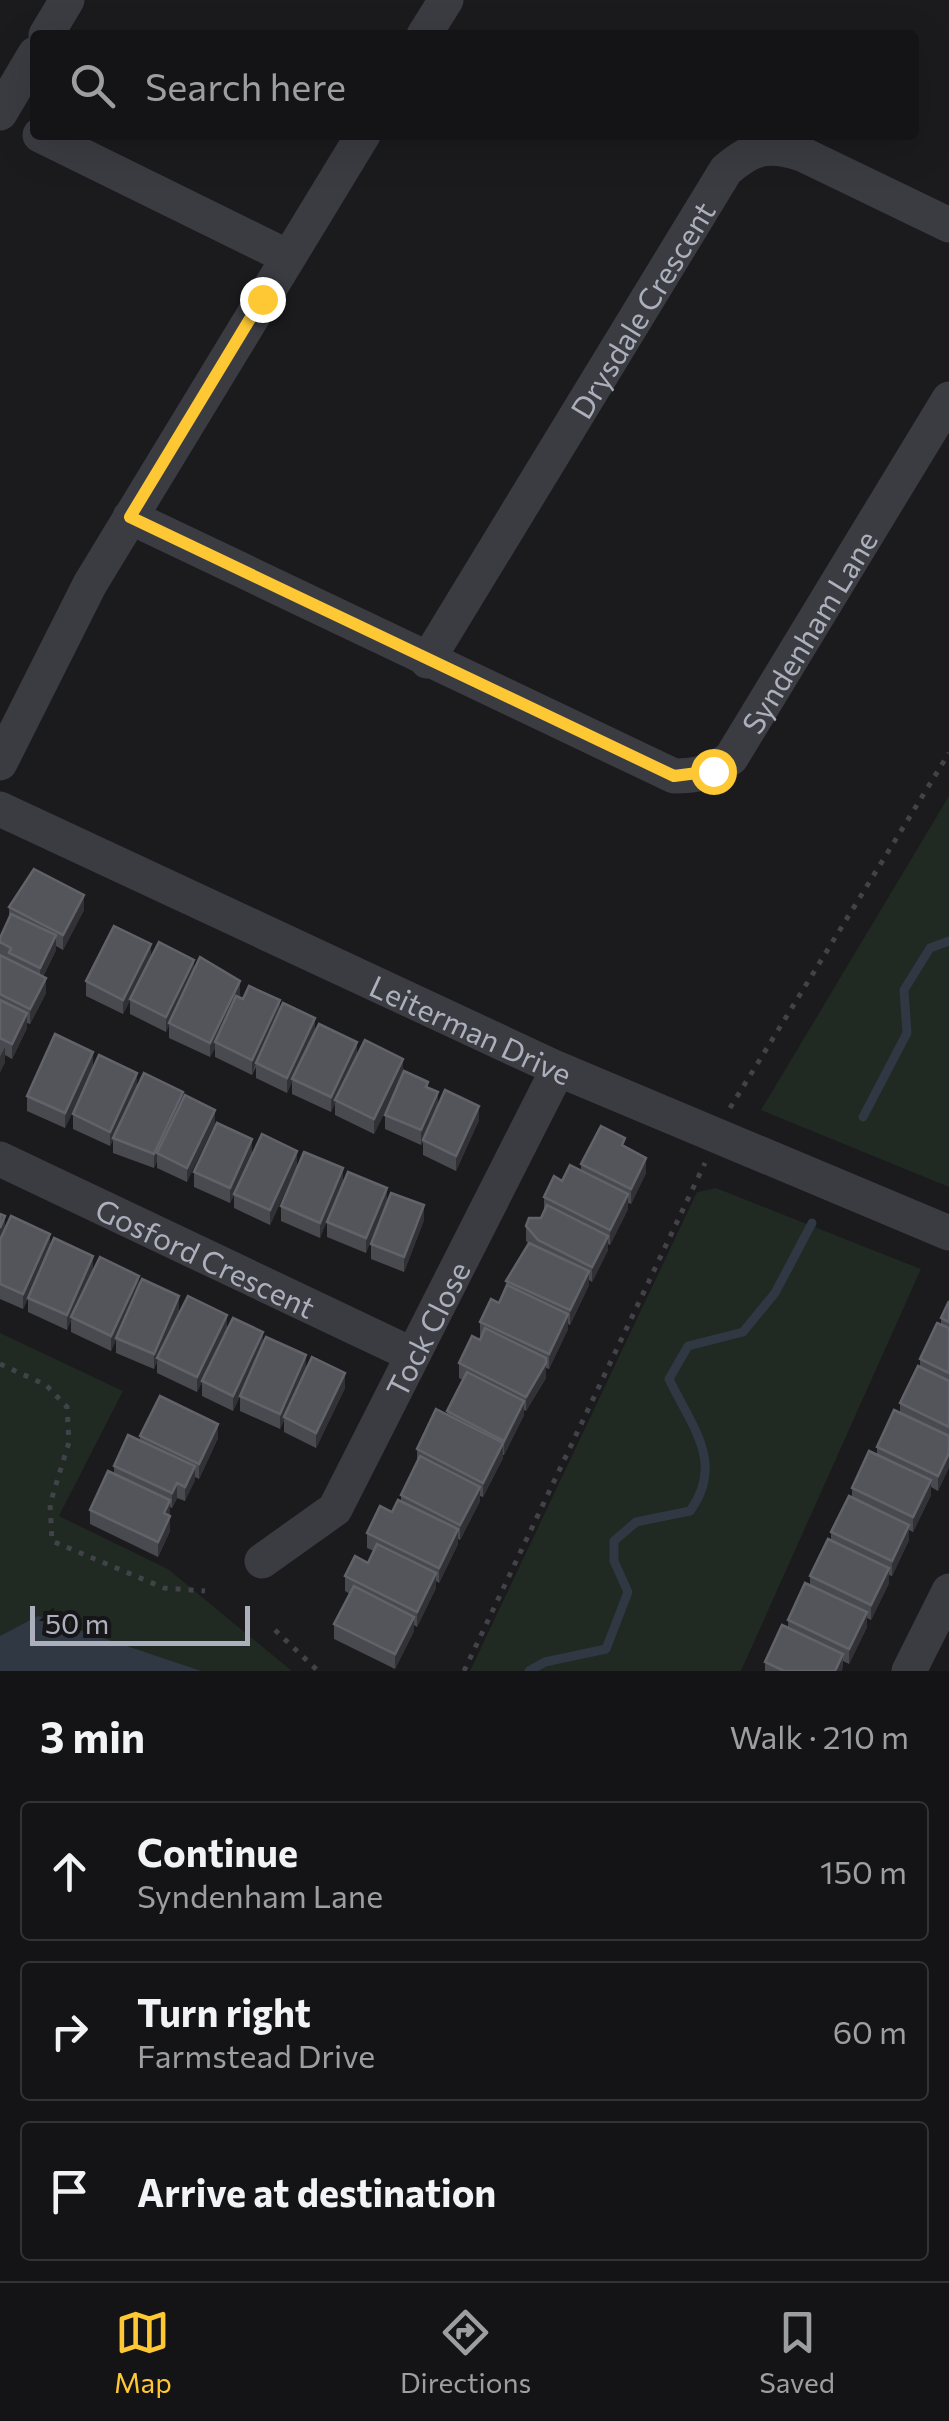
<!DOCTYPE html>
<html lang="en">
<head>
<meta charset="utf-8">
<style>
  :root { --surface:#141416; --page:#212123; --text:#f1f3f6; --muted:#9d9ea1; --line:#333335; --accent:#fdc833 }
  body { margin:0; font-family:Commissioner,sans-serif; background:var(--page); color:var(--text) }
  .scale { position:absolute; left:30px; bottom:25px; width:220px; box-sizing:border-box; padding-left:10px; border:5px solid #acb0bd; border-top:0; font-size:28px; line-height:35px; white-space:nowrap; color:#acb0bd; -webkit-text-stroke:8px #161518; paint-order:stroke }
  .stop { position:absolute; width:30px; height:30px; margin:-22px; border:8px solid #fdc833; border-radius:50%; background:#fff }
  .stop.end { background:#fdc833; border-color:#fff; box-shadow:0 2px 10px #0008 }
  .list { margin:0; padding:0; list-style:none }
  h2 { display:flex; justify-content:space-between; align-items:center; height:130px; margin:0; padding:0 40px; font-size:42px }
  h2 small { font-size:32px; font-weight:400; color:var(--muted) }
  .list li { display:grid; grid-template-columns:65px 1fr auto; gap:30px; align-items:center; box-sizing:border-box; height:140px; margin:0 20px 20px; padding:0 20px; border:2px solid var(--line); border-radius:10px }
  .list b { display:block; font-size:38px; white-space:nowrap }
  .list p { margin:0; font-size:32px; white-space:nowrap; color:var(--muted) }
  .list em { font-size:32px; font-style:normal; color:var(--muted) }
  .icon { flex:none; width:55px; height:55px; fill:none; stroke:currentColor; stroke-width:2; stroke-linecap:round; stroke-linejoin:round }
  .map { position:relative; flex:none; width:949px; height:1671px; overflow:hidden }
  .search { position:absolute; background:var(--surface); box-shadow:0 10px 40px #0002; left:30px; right:30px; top:30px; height:110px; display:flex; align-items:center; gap:25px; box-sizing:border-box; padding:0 35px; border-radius:10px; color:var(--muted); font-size:38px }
  .sheet { height:610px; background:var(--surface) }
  nav { display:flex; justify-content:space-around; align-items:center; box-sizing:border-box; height:140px; border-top:2px solid var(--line); background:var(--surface); font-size:28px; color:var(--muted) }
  nav a { display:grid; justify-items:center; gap:5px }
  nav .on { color:var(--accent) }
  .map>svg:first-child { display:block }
  .green { fill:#202922 }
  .water { fill:#2f3843 }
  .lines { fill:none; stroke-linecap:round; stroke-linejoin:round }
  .stream { stroke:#2f3843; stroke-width:9 }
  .path { stroke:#414349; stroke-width:5; stroke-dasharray:5 8; stroke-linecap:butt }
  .minor { stroke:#3b3c42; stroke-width:35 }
  .wall { fill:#494a4f }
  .shaded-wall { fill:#323236 }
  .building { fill:#54555b; stroke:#62636a; stroke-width:2.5 }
  .route { stroke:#fdc833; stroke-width:12 }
  .labels { text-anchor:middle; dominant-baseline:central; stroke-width:8; stroke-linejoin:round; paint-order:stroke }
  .street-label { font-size:30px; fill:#acb0bd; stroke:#161518 }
</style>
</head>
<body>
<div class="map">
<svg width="949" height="1671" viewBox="0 0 949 1671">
  <rect width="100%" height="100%" fill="#1b1a1d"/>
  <!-- green -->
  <g class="green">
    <path d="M949,796V1187L761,1110Z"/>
    <path d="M716,1188L921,1269L741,1671H470L697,1192Z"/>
    <path d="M0,1333L123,1391L59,1516L168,1569L292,1671H0Z"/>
  </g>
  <!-- water -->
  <path class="water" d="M38,1616L201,1671H0V1636Z"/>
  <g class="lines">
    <!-- stream -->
    <g class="stream">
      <path d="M863,1117L907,1033L904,990L930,948L949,941"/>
      <path d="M529,1671L545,1662L606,1649L628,1592L614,1561V1541L636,1522L690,1511C725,1463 692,1427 669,1379L688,1346L743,1332L775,1293L812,1223"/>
    </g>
    <!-- path -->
    <g class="path">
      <path d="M730,1108L949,753"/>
      <path d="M0,1364L46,1385L67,1407L69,1442L50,1504L52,1541L164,1588L205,1591"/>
      <path d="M275,1630L318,1671"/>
      <path d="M464,1671L705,1163"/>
    </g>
    <!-- minor -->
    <g class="minor">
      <path d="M46,35L67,0"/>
      <path d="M424,35L446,0"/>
      <path d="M0,113L35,54"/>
      <path d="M40,135L288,257"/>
      <path id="s1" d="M130,517L674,776C698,776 712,772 731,758L949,399"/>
      <path id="s2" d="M427,661L726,170C753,147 768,143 802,154L949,225"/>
      <path d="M0,763L90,584L363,135"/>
      <path id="s3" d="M0,809L558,1069L949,1233"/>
      <path id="s4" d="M0,1159L413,1355"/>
      <path id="s5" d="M262,1561L335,1509L558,1069"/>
      <path d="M909,1671L949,1591"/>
    </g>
  </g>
  <!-- wall -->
  <g class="wall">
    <path d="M9,907L84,910L63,950L56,946V950L43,977L46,993L30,1024L27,1023V1028L12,1059L5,1055V1062L0,1072V938L9,918Z"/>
    <path d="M151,959L194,971L240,995L239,998L280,1010L315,1032L357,1055L403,1073L428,1088L438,1107L479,1120L456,1171L423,1155V1142L421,1145L385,1129V1115L403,1075L374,1134L335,1115V1103L331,1112L292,1094V1081L287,1093L256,1078V1067L252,1075L215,1057V1048L210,1057L169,1038V1025L166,1032L130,1014V1000L123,1014L86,996V981Z"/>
    <path d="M93,1067L65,1128L27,1111V1096Z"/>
    <path d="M137,1087L183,1099L215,1110L187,1182L157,1168V1161L154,1168L113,1153V1140L110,1146L73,1129V1114Z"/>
    <path d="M625,1147L646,1173L631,1204L628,1203V1209L610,1245L608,1244V1250L592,1282L589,1280V1285L570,1325L568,1324V1329L549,1369L546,1368V1378L526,1411L524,1410V1415L504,1455H503V1458L483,1497L480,1496V1501L460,1540L458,1539V1544L439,1583L436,1581V1588L417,1627L414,1625V1631L395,1669L334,1639V1624L350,1594L345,1591V1576L368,1563L374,1551L367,1548V1533L392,1512L401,1501V1495L417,1463V1449L447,1415V1411L463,1380L459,1378V1363L480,1340V1322L499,1303L506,1288V1281L529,1244L526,1241V1226L541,1218L544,1212V1197L562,1181L581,1171V1164Z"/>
    <path d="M252,1154L297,1166L270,1225L234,1208V1195L230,1203L194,1187V1172Z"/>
    <path d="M343,1168L320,1238L281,1221V1206Z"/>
    <path d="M387,1188L366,1253L327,1237V1222Z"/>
    <path d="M0,1214L5,1228L50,1246L93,1270L84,1290L139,1285L179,1311L169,1334L227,1329L263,1344L306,1370L345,1388L316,1448L284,1432V1420L280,1429L240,1411V1396L233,1411L202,1396V1381L213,1359L197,1392L157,1373V1361L154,1369L116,1353V1339L111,1351L71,1332V1320L67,1330L28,1312V1298L23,1309L0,1299Z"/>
    <path d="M424,1220L404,1272L371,1259V1244Z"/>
    <path d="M949,1301V1467L938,1491L931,1487V1495L913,1532L909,1530V1540L892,1576L889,1575V1583L871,1620L867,1618V1627L849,1664L843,1661L842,1671H763H765V1662L788,1627V1620L810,1585V1576L831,1541V1532L852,1497V1488L877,1455V1447L900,1413V1403L920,1367V1359L941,1324V1318Z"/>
    <path d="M140,1436L218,1438L199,1479L195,1477L185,1501L177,1498L172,1508L170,1507V1531L158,1557L90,1524V1510L114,1474V1466L140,1441Z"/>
  </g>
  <!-- shaded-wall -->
  <g class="shaded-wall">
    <path d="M84,895V910L63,950V935Z"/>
    <path d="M56,935V950L40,983V968Z"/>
    <path d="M151,944V959L123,1014V1000Z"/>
    <path d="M194,960V975L166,1032V1017Z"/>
    <path d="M46,978V993L30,1024V1009Z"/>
    <path d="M240,981V995L217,1043L215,1042V1048L210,1057V1043Z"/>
    <path d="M280,1000V1015L256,1063L252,1075V1060Z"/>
    <path d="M27,1013V1028L12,1059V1044Z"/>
    <path d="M315,1018V1033L287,1093V1078Z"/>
    <path d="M357,1042V1057L331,1112V1097Z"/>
    <path d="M5,1047V1062L0,1072V1057Z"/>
    <path d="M93,1052V1067L65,1128V1113Z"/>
    <path d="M403,1059V1074L374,1134V1119Z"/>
    <path d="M137,1073V1087L110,1146V1132Z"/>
    <path d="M183,1092V1106L157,1153V1161L154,1168V1154Z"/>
    <path d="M438,1092V1107L421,1145V1130Z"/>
    <path d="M479,1106V1120L456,1171V1156Z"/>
    <path d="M215,1110V1124L187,1182V1168Z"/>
    <path d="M252,1139V1154L230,1203V1188Z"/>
    <path d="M297,1151V1166L270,1225V1210Z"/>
    <path d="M646,1158V1173L631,1204V1189Z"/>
    <path d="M343,1168V1183L320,1238V1223Z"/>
    <path d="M387,1188V1203L366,1253V1238Z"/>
    <path d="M628,1194V1209L610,1245V1230Z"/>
    <path d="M424,1205V1220L404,1272V1257Z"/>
    <path d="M5,1216V1231L0,1242V1228Z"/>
    <path d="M50,1234V1249L23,1309V1294Z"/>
    <path d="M608,1236V1250L592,1282V1267Z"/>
    <path d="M93,1256V1270L67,1330V1315Z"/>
    <path d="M589,1271V1285L570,1325V1310Z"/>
    <path d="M139,1276V1291L111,1351V1336Z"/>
    <path d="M179,1296V1311L154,1369V1354Z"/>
    <path d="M568,1314V1329L549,1369V1354Z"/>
    <path d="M227,1315V1330L197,1392V1377Z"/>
    <path d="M263,1332V1347L233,1411V1396Z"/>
    <path d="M306,1355V1370L280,1429V1414Z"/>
    <path d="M546,1363V1378L526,1411V1397Z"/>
    <path d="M345,1373V1388L316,1448V1433Z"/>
    <path d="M524,1401V1415L504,1455V1441Z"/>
    <path d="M218,1424V1438L199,1479V1464Z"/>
    <path d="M503,1443V1458L483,1497V1483Z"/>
    <path d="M949,1453V1467L938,1491V1476Z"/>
    <path d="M195,1466V1481L185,1501V1487Z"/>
    <path d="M931,1480V1495L913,1532V1517Z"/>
    <path d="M177,1483V1498L172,1508V1493Z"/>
    <path d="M480,1487V1501L460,1540V1525Z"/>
    <path d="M170,1500V1514L164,1528V1513Z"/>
    <path d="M170,1516V1531L158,1557V1542Z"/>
    <path d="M909,1525V1540L892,1576V1561Z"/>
    <path d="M458,1529V1544L439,1583V1568Z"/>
    <path d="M889,1568V1583L871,1620V1605Z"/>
    <path d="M436,1573V1588L417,1627V1612Z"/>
    <path d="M867,1612V1627L849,1664V1649Z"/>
    <path d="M414,1617V1631L395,1669V1654Z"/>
    <path d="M843,1654L842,1671H835Z"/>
  </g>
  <!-- building -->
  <g class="building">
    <path d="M34,869L84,895L63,935L9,907Z"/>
    <path d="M11,914L56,935L40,968L9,953L11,948L0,942V938Z"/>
    <path d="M114,926L151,944L123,1000L86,981Z"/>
    <path d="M159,942L194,960L166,1017L130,999Z"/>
    <path d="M0,955L46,978L30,1009L0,994Z"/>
    <path d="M200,957L240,981L210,1043L169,1023Z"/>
    <path d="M249,986L280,1000L252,1060L215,1042L236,996L243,999Z"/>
    <path d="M0,1000L27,1013L12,1044L0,1038Z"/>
    <path d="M283,1003L315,1018L287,1078L256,1063Z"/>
    <path d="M319,1024L357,1042L331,1097L292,1079Z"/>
    <path d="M55,1034L93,1052L65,1113L27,1096Z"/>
    <path d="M365,1040L403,1059L374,1119L335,1100Z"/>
    <path d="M99,1055L137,1073L110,1132L73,1114Z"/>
    <path d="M404,1071L428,1082L426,1087L438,1092L421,1130L385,1115Z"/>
    <path d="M144,1073L183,1092L154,1154L113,1138Z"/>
    <path d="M445,1090L479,1106L456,1156L423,1140Z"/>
    <path d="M185,1095L215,1110L187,1168L157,1153Z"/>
    <path d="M217,1123L252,1139L230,1188L194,1172Z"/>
    <path d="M601,1126L625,1138L622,1145L646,1158L631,1189L581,1164Z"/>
    <path d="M262,1134L297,1151L270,1210L234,1194Z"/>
    <path d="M304,1152L343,1168L320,1223L281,1206Z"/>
    <path d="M570,1165L628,1194L610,1230L544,1197L554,1176L562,1181Z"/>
    <path d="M348,1172L387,1188L366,1238L327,1222Z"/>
    <path d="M391,1193L424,1205L404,1257L371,1244Z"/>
    <path d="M547,1205L608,1236L592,1267L538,1240L526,1226L529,1218H541Z"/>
    <path d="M0,1214L5,1216L0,1228Z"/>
    <path d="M11,1216L50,1234L23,1294L0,1284V1240Z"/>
    <path d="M54,1238L93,1256L67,1315L28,1298Z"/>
    <path d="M529,1243L589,1271L570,1310L506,1281Z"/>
    <path d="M100,1257L139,1276L111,1336L71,1317Z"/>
    <path d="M142,1279L179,1296L154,1354L116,1338Z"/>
    <path d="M507,1285L568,1314L549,1354L480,1322L491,1299L499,1303Z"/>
    <path d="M188,1296L227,1315L197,1377L157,1358Z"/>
    <path d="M949,1301V1322L941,1318Z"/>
    <path d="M233,1318L263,1332L233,1396L202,1381Z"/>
    <path d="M937,1323L949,1328V1373L920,1359Z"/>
    <path d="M485,1328L546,1358V1363L526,1397L459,1363L472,1336L480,1340Z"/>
    <path d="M266,1337L306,1355L280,1414L240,1396Z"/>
    <path d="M312,1357L345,1373L316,1433L284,1417Z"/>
    <path d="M918,1366L949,1381V1427L900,1403Z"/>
    <path d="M467,1372L524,1401L504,1441L447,1411Z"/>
    <path d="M160,1396L218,1424L199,1464L140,1436Z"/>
    <path d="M436,1409L503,1443L483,1483L417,1449Z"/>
    <path d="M894,1410L949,1436V1453L938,1476L877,1447Z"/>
    <path d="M128,1435L195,1466L185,1487L177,1483L172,1493L114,1466Z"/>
    <path d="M869,1451L931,1480L913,1517L852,1488Z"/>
    <path d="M420,1456L480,1487L460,1525L401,1495Z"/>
    <path d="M108,1471L170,1500L164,1513L170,1516L158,1542L90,1510Z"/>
    <path d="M849,1496L909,1525L892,1561L831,1532Z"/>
    <path d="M398,1500L458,1529L439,1568L367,1533L380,1506L392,1512Z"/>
    <path d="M828,1539L889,1568L871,1605L810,1576Z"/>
    <path d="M377,1544L436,1573L417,1612L345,1576L355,1556L368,1563Z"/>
    <path d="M805,1583L867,1612L849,1649L788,1620Z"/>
    <path d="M354,1586L414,1617L395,1654L334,1624Z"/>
    <path d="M782,1625L843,1654L835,1671H784L765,1662Z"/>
  </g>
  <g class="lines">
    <!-- route -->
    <path class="route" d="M262,299L130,517L674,776L713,771"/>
  </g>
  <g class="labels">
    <!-- street labels -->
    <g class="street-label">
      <text stroke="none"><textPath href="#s2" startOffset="412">Drysdale Crescent</textPath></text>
      <text stroke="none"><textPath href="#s1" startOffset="812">Syndenham Lane</textPath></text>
      <text stroke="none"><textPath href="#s3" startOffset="520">Leiterman Drive</textPath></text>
      <text stroke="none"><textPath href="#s4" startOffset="228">Gosford Crescent</textPath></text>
      <text stroke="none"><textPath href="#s5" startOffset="292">Tock Close</textPath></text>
    </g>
  </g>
</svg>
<div class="scale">50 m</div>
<div class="stop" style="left:713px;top:771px"></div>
<div class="stop end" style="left:262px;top:299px"></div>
<div class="search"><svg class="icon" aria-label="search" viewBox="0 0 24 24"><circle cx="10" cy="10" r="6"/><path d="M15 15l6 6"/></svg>Search here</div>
</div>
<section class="sheet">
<h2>3 min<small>Walk · 210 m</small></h2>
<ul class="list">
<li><svg class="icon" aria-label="ahead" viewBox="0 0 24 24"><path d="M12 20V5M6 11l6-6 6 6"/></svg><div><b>Continue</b><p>Syndenham Lane</p></div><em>150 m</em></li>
<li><svg class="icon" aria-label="right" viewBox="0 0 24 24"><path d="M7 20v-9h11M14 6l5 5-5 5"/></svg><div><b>Turn right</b><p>Farmstead Drive</p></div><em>60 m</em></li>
<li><svg class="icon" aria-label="arrive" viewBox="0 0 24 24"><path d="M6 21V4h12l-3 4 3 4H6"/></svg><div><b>Arrive at destination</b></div></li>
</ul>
</section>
<nav>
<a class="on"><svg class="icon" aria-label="map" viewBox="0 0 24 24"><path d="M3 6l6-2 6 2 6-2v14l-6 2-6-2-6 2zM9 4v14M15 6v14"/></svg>Map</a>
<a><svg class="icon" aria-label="directions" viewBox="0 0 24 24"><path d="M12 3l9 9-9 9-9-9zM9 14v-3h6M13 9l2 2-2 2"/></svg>Directions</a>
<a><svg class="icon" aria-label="saved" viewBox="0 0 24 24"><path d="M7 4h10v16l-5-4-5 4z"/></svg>Saved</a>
</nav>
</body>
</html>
